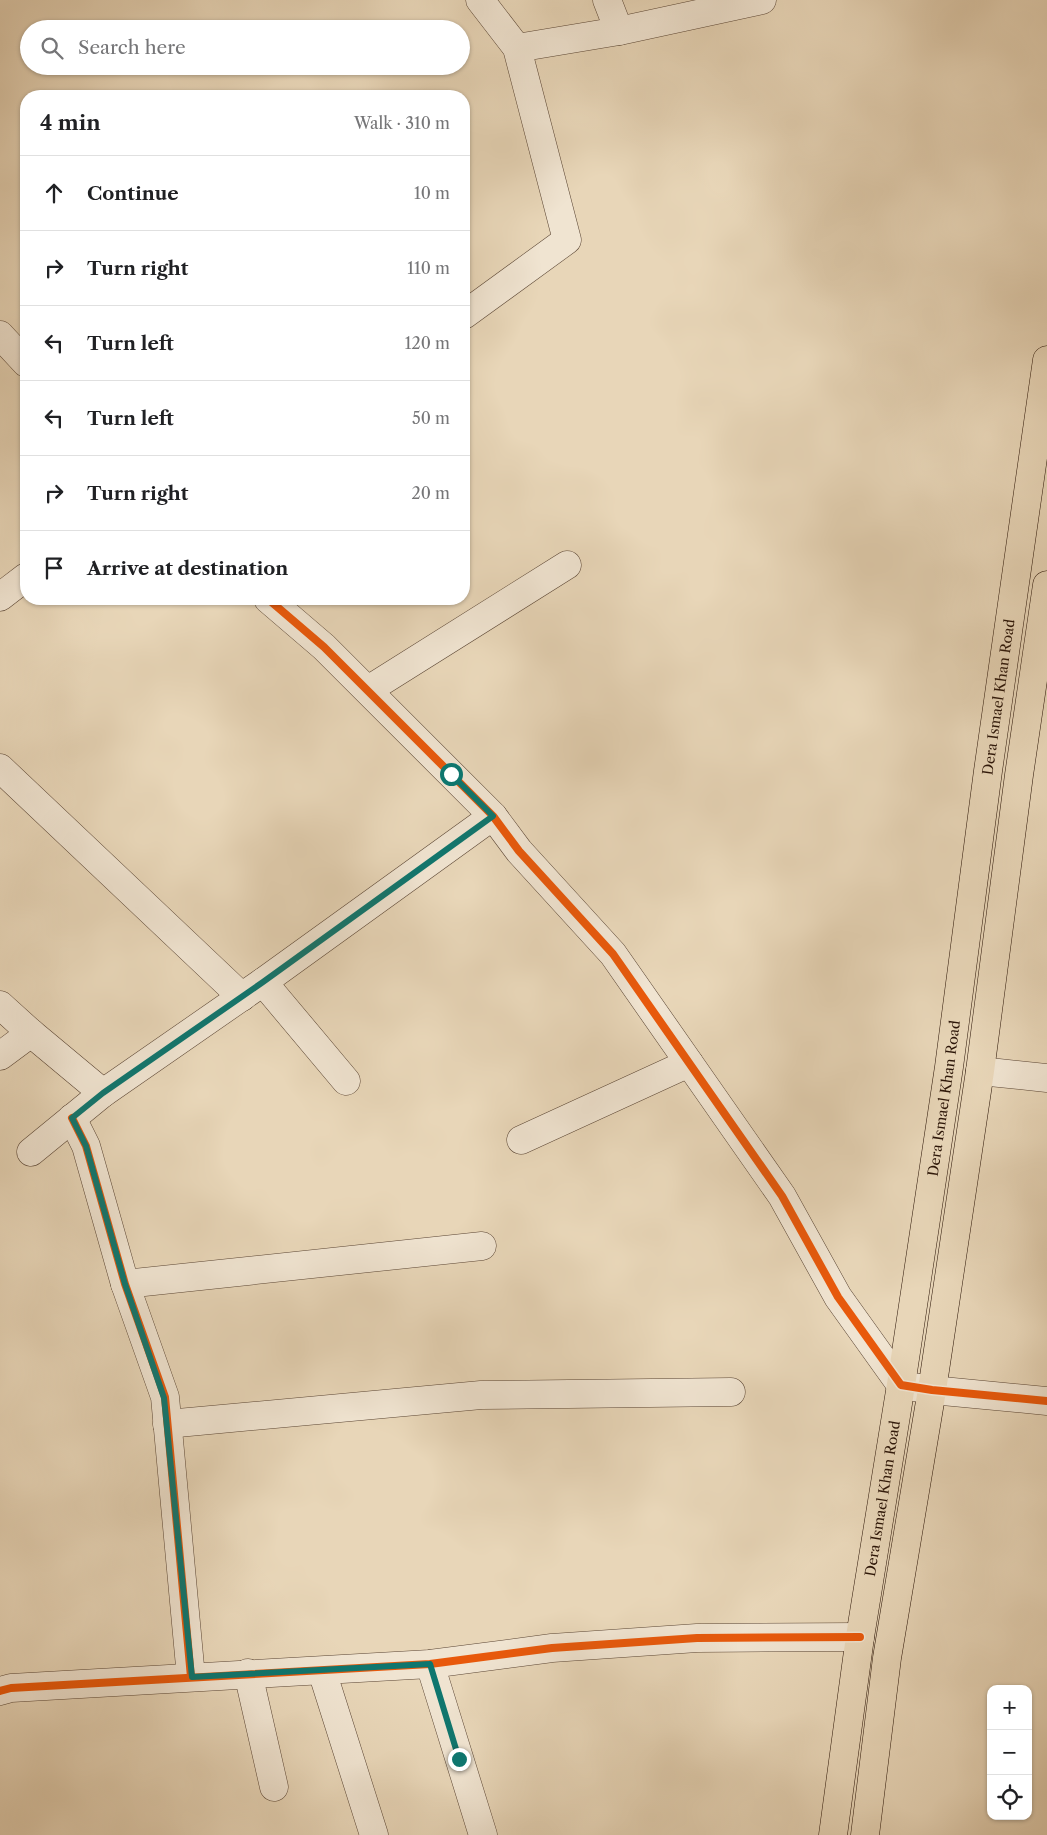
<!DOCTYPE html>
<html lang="en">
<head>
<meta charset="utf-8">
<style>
  :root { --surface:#fff; --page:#f6f6f6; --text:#202124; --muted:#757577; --line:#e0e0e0 }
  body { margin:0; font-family:"Libre Caslon Text",serif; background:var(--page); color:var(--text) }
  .controls { position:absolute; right:15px; bottom:15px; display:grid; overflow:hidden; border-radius:10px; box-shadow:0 1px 4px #0004 }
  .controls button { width:45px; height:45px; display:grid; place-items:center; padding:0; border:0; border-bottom:1px solid var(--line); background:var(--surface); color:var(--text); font:25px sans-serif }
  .stop { position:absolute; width:15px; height:15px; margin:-11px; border:4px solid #0f766e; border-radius:50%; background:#fff }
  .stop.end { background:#0f766e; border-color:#fff; box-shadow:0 1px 5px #0008 }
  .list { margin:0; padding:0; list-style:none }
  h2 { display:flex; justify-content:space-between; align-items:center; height:65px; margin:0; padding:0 20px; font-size:21px }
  h2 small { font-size:16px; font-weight:400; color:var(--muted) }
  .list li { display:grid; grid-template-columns:32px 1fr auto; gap:15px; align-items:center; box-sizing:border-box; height:75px; padding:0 20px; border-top:1px solid var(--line) }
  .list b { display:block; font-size:19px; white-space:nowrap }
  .list em { font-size:16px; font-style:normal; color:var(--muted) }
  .icon { flex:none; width:28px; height:28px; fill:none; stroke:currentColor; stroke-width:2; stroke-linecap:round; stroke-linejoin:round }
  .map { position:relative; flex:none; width:1047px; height:1835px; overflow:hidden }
  .search { position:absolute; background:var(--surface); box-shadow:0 1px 4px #0004; left:20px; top:20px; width:450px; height:55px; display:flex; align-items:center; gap:12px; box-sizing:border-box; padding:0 18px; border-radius:28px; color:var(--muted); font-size:19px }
  .panel { position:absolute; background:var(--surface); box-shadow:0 1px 4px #0004; left:20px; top:90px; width:450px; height:515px; border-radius:20px }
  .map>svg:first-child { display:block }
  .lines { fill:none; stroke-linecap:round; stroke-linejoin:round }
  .street-casing { stroke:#5a4534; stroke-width:29 }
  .highway-casing { stroke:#2b1508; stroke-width:29 }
  .street { stroke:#f0e4d1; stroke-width:28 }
  .highway { stroke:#e8d6b8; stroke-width:28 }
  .cycleway-casing { stroke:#f0e4d1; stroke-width:11 }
  .cycleway { stroke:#e8590c; stroke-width:8 }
  .route { stroke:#0f766e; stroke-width:6 }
  .labels { text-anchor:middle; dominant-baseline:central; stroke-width:5; stroke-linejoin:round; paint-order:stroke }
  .street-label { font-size:14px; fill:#2b1508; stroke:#f0e4d1 }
</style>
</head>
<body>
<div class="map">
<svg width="1047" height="1835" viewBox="0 0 1047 1835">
  <rect width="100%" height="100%" fill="#e8d6b8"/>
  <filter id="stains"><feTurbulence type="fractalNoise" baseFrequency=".004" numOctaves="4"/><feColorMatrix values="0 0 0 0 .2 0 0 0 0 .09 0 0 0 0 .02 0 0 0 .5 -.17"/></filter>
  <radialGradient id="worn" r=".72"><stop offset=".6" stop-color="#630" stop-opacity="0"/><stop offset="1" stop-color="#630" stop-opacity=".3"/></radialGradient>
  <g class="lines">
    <!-- street casing -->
    <g class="street-casing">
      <g id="street">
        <path d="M607,0L619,31"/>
        <path d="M517,48L619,31L762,0"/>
        <path d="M464,315L567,240L517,48L480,0"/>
        <path d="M0,335L26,363"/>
        <path d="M0,597L26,577"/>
        <path d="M268,599L324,647L493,816L519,851L613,954L782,1196L838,1297L901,1385L932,1390L1047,1401"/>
        <path d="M368,690L567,565"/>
        <path d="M0,768L242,997"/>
        <path d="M263,982L346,1081"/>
        <path d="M0,1005L31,1033L0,1056"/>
        <path d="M31,1033L103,1093"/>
        <path d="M980,1071L1047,1078"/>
        <path d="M72,1118L86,1146L125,1284L165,1397L191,1677"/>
        <path d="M521,1140L689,1063"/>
        <path d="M31,1152L103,1093L263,982L493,816"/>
        <path d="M125,1284L482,1246"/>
        <path d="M167,1424L481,1395L731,1392"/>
        <path d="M430,1664L483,1835"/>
        <path d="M322,1671L374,1835"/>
        <path d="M248,1673L274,1787"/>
        <path d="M0,1691L11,1688L430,1664L552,1648L697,1638L860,1637"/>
      </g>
    </g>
    <!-- highway casing -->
    <g class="highway-casing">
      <g id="highway">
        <path id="s1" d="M833,1835L860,1637L901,1385L949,1067L988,771L1047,360"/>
        <path d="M865,1835L887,1658L932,1390L980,1071L1019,775L1047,585"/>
      </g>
    </g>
    <!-- street -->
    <use href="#street" class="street"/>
    <!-- highway -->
    <use href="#highway" class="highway"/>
    <!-- cycleway casing -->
    <g class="cycleway-casing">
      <g id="cycleway">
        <path d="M268,599L324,647L493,816L519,851L613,954L782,1196L838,1297L901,1385L932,1390L1047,1401"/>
        <path d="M72,1118L86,1146L125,1284L165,1397L191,1677"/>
        <path d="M0,1691L11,1688L430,1664L552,1648L697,1638L860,1637"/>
      </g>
    </g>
    <!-- cycleway -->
    <use href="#cycleway" class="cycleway"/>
  </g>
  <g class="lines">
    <!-- route -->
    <path class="route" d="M451,774L493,816L263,982L103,1093L72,1118L86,1146L125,1284L164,1398L192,1677L430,1664L459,1759"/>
  </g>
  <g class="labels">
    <!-- street labels -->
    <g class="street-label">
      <text stroke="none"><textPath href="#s1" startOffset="1150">Dera Ismael Khan Road</textPath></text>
      <text stroke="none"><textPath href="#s1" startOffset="745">Dera Ismael Khan Road</textPath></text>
      <text stroke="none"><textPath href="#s1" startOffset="340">Dera Ismael Khan Road</textPath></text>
    </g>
  </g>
  <rect width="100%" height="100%" filter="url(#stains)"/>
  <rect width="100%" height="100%" fill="url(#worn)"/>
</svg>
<div class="controls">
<button>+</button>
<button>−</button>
<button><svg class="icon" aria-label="locate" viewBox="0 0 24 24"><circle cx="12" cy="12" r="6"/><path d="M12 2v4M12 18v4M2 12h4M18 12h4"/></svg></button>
</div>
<div class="stop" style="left:451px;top:774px"></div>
<div class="stop end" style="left:459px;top:1759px"></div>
<div class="search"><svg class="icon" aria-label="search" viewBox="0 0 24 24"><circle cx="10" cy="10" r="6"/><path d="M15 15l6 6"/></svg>Search here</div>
<section class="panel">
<h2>4 min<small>Walk · 310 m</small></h2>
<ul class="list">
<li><svg class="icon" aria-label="ahead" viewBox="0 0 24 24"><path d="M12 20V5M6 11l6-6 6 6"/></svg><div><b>Continue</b></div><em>10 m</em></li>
<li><svg class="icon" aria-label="right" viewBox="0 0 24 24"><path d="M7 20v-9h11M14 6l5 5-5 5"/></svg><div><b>Turn right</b></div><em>110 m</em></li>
<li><svg class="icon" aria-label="left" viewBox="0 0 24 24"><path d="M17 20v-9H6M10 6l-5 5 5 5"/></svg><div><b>Turn left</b></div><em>120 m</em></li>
<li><svg class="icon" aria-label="left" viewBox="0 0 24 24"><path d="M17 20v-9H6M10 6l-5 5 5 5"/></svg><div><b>Turn left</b></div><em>50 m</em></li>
<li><svg class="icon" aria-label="right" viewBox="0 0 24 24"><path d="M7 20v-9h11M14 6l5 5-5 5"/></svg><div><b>Turn right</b></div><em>20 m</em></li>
<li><svg class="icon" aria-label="arrive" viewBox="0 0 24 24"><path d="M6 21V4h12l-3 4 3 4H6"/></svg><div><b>Arrive at destination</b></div></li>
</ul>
</section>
</div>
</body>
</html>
